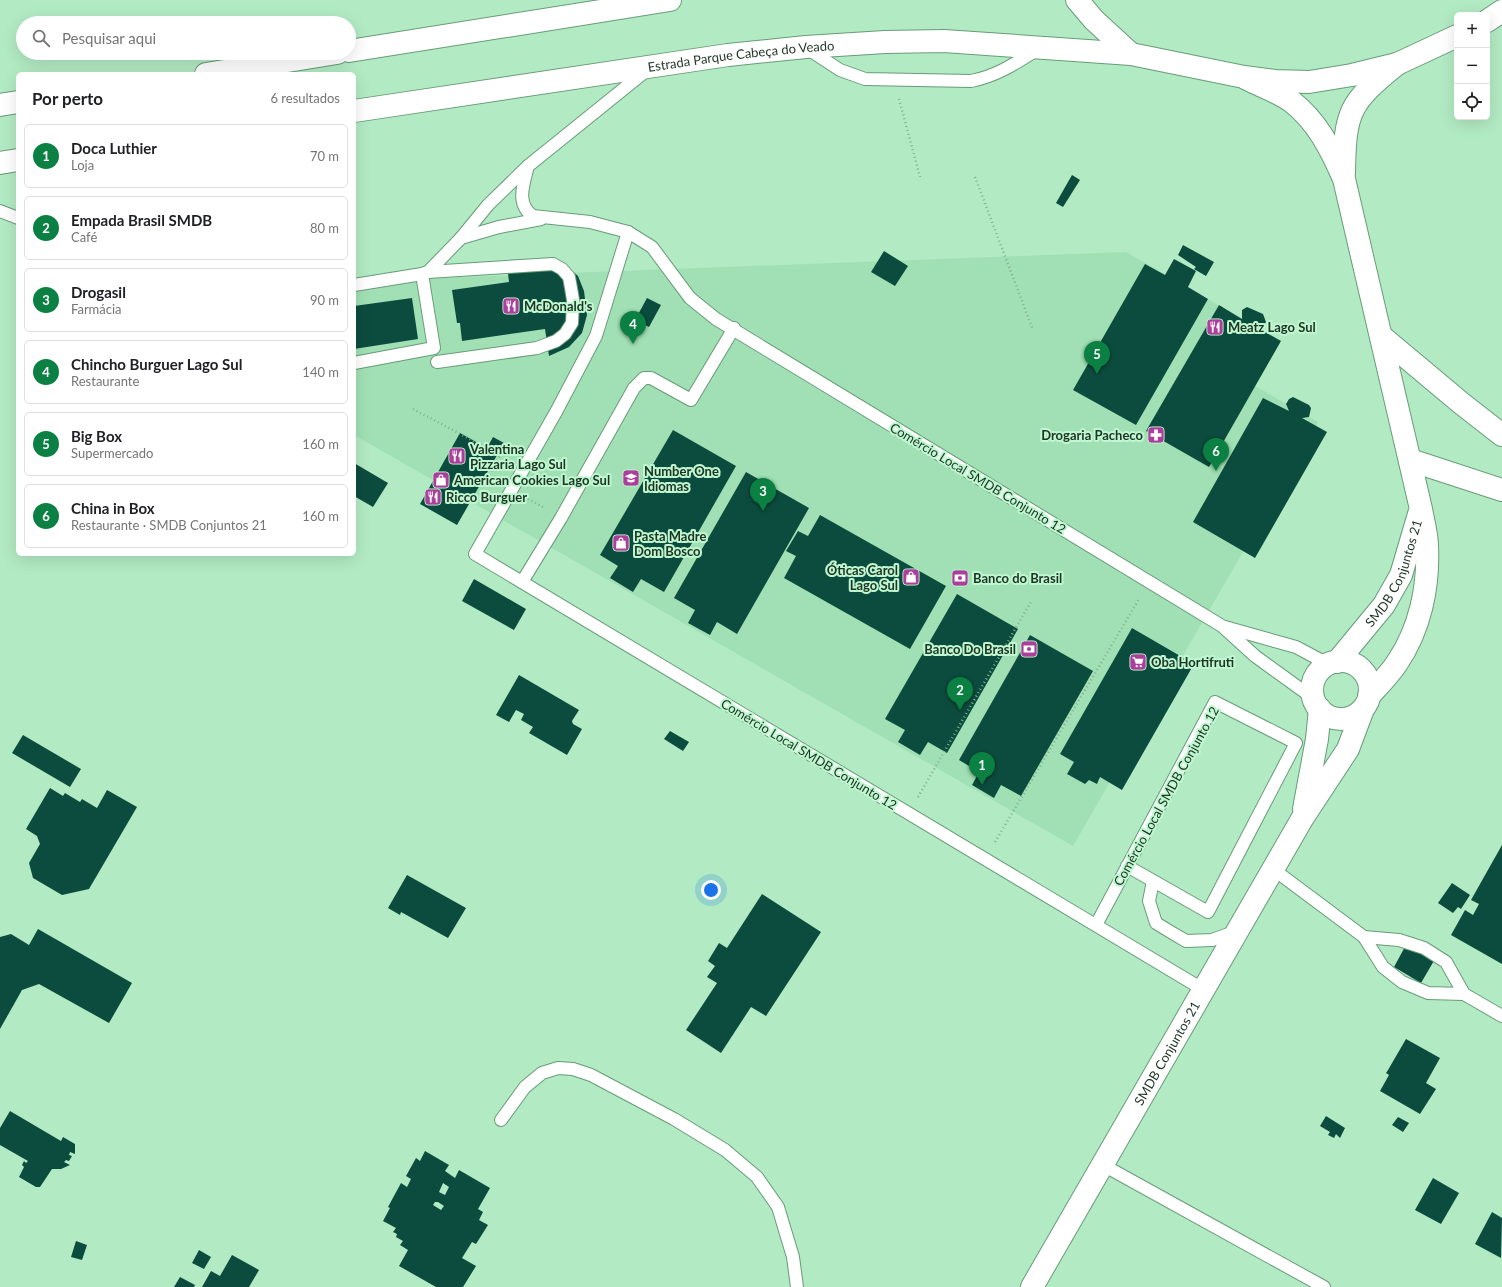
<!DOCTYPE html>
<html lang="pt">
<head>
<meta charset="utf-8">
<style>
  :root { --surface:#fff; --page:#f2f2f2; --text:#202124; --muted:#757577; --line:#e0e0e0; --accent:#0b8043 }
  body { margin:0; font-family:Lato,sans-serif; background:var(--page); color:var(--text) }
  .controls { position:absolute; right:12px; top:12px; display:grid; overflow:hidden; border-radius:6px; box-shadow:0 4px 16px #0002 }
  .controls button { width:36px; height:36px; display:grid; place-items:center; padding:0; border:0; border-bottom:1px solid var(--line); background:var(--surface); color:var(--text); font:20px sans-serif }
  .you { position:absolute; left:711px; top:890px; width:14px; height:14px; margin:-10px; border:3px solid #fff; border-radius:50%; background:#1a73e8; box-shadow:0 0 0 6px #1a73e833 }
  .badge { display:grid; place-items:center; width:26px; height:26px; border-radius:50%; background:var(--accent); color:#fff; font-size:13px; font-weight:700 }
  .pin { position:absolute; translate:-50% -33px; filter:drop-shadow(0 1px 2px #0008) }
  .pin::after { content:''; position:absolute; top:21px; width:14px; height:12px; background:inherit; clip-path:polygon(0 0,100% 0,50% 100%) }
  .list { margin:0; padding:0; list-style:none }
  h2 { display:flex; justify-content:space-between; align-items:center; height:52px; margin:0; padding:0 16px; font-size:17px }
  h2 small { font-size:13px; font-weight:400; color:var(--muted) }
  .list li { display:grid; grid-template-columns:26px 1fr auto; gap:12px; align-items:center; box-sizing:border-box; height:64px; margin:0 8px 8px; padding:0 8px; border:1px solid var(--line); border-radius:6px }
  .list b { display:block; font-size:15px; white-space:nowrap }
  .list p { margin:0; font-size:13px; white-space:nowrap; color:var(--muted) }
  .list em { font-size:13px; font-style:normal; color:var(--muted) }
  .icon { flex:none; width:22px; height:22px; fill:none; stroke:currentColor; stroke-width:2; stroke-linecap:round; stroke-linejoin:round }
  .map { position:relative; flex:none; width:1502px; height:1287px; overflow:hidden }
  .search { position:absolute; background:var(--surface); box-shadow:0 4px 16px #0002; left:16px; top:16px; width:340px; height:44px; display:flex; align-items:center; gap:10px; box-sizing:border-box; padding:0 14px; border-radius:22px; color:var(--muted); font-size:15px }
  .panel { position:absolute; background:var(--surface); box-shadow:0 4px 16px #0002; left:16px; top:72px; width:340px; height:484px; border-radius:6px }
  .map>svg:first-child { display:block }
  .built { fill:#a1e0b4 }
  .building { fill:#0c4c3e; fill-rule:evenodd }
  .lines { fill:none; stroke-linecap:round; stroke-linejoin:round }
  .service-casing { stroke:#679c78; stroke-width:14 }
  .minor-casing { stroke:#679c78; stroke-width:24 }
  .tertiary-casing { stroke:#679c78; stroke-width:24 }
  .secondary-casing { stroke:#679c78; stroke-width:24 }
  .path { stroke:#83b091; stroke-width:2.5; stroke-dasharray:1 3; stroke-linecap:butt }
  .service { stroke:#fff; stroke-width:12 }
  .minor { stroke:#fff; stroke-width:22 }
  .tertiary { stroke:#fff; stroke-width:22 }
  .secondary { stroke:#fff; stroke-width:22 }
  .labels { text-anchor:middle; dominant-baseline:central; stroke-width:4; stroke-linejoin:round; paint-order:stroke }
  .street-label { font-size:13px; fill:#1e3425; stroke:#bff8d0 }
  .poi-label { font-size:13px; font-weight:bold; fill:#1e3425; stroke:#bff8d0; text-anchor:start }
</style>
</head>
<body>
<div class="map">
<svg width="1502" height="1287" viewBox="0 0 1502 1287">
  <rect width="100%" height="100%" fill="#b2eac3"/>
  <!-- built -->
  <path class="built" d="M1126,252L1275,338L1250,383L1318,422L1073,846L354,435V281Z"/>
  <!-- building -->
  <g class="building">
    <path d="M1072,175L1080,180L1063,207L1056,203Z"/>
    <path d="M1183,245L1214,262L1206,276L1194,269L1196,267L1178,255Z"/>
    <path d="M884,251L908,266L895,286L871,272Z"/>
    <path d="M1174,259L1196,271L1188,287L1208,299L1136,425L1073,390L1145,264L1165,275Z"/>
    <path d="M507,265H565L578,276L584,291L587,315L582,333L569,347L549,356L545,329L462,341L460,323H457L452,290L509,282ZM577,301L568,311L566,302Z"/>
    <path d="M412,298L418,339L354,349V306Z"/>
    <path d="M647,298L661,305L649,327L635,320Z"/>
    <path d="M1219,305L1242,319V310L1247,307L1263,314L1266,322L1263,326L1258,328L1281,341L1209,467L1146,431Z"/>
    <path d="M1293,397L1309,405L1311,408L1309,417L1302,418L1327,432L1255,558L1193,522L1263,398L1289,411L1286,404L1289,399Z"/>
    <path d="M673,430L736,466L664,592L641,579L633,592L610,578L618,566L600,555Z"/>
    <path d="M460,433L487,448L493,437L504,443L457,525L420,504Z"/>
    <path d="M354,463L388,483L373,507L354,496Z"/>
    <path d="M746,472L809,508L737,634L717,622L710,635L688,623L695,610L674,598Z"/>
    <path d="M820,515L946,586L910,649L784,578L796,556L786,551L798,531L808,536Z"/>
    <path d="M474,579L526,609L514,630L462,601Z"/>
    <path d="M957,594L1018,629L947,753L928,742L920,755L898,742L905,730L885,719Z"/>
    <path d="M1132,628L1194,664L1122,790L1100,777L1097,784L1089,780L1085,784L1067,774L1074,762L1060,754Z"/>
    <path d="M1030,635L1093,671L1021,796L1001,785L994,798L972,785L979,772L959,760Z"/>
    <path d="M519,675L579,710L572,721L573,724L582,729L567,755L529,733L533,727L521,720L524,714L516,710L509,722L496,715Z"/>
    <path d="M670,731L689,742L683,751L664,739Z"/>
    <path d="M23,735L81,769L70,787L12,753Z"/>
    <path d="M50,788L63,796L65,793L80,802L82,799L97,808L107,790L137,807L89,889L62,895L33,878L29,863L40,844L37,836L26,829Z"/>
    <path d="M1502,845V964L1451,935L1465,910L1473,915L1479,904L1471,900Z"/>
    <path d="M407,875L466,908L448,938L401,912L400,915L388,908Z"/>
    <path d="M1452,883L1470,895L1461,909L1458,907L1453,913L1438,903Z"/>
    <path d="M762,894L821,932L766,1016L751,1007L721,1053L686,1030L717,983L707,977L715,966L708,961L719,943L727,948Z"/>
    <path d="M38,929L132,983L109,1023L39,984L22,990L0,1029V937L11,934L29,945Z"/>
    <path d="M1407,943L1435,959L1421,983L1394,967Z"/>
    <path d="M1406,1039L1440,1058L1426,1083L1436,1089L1420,1114L1380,1091L1389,1075L1386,1073L1388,1070Z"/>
    <path d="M10,1111L61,1141L63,1137L75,1144V1154L70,1152L69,1155L72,1156L69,1161L66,1160L64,1162L70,1165L61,1169H52L40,1187H36L19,1177L24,1167L22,1165L24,1161L26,1163L28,1161L0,1145V1128Z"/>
    <path d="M1326,1116L1345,1128L1340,1138L1336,1134L1334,1138L1328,1135L1330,1132L1320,1126Z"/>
    <path d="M1398,1117L1409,1123L1403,1132L1392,1125Z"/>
    <path d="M425,1151L449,1165L445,1171L455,1178L459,1170L490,1188L478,1209L483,1212L479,1220L488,1225L476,1244L472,1242L462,1258L476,1266L463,1287H436L399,1266L408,1250L400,1245L403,1241L396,1237L397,1234L393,1232L396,1228L383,1221L390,1208L388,1207L401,1183L407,1187L411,1179L406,1176L416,1158L420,1161ZM443,1183L449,1187L445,1195L439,1192ZM435,1202H438L444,1206L441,1210L433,1205Z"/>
    <path d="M1433,1178L1459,1193L1441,1224L1415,1210Z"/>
    <path d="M1492,1212L1502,1218L1501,1258L1475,1244Z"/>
    <path d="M76,1241L87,1245L82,1260L71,1257Z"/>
    <path d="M199,1250L211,1257L204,1269L192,1263Z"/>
    <path d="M232,1255L259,1270L249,1287H202L211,1271L220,1276Z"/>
    <path d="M180,1277L195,1285L194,1287H174Z"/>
  </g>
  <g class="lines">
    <!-- service casing -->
    <g class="service-casing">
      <g id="service">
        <path d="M808,49L840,70L865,79L971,81C997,76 1016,63 1038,49"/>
        <path d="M528,166C524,183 515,204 533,216L590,222L628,232L652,247L690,298L716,319L1222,626L1255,656L1313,698"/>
        <path d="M0,211L18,218"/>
        <path d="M628,232L596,336L556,412L475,554L1204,990"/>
        <path d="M461,238L488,205L528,166L647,70"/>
        <path d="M428,272L553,264L562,269L569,277L571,288L573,300L572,323L565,334L556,341L537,348L437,362"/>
        <path d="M424,273L428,272L461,238L499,227L541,219"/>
        <path d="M354,285L422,274L434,348L354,363"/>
        <path d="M522,582L561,518L634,388L644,378H651L691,400L734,328"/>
        <path d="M1225,627L1296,647L1328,664"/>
        <path d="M1273,869L1364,937L1383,967L1402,982L1428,993L1464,994"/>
        <path d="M1153,881L1149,901L1156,923L1169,931L1186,941L1212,940L1237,931"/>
        <path d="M1096,925L1215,702L1296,743L1208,912L1127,866"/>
        <path d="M1364,937L1399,940L1424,948L1446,962L1464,994L1502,1016"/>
        <path d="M501,1120L525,1087L542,1073L558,1068L573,1069L591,1075L674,1119L725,1150L757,1177L778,1207L793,1257L797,1287"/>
        <path d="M1103,1165L1324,1287"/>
      </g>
    </g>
    <!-- minor casing -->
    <g class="minor-casing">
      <g id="minor">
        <path d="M1381,336L1461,403L1502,435"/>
        <path d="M1410,460L1502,490"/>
      </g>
    </g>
    <!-- tertiary casing -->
    <g class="tertiary-casing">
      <g id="tertiary">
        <path d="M1247,79C1261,86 1278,92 1291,101C1317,121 1331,149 1344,179L1421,509C1423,521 1427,534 1427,546C1429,587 1420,629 1397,663C1389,675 1378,686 1369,696"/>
        <path d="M1344,173C1345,111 1349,103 1397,64"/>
        <circle cx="1341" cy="690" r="29"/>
        <path id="s1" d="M1337,662L1384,605L1401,575L1419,514"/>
        <path d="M1304,809L1317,739L1320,709"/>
        <path id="s2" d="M1032,1287L1302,819L1348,749L1363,709"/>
      </g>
    </g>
    <!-- secondary casing -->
    <g class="secondary-casing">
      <g id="secondary">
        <path d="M1077,0L1094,20L1131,54"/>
        <path d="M1487,21L1502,11"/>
        <path d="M349,51L670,0"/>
        <path d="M206,74L337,53"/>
        <path d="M0,105L18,102"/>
        <path id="s3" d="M354,111L728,55L806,47L885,42L944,41L1131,54L1244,77L1275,81L1309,82L1352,75L1397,64L1457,36"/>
        <path d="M0,163L18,160"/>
      </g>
    </g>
    <!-- path -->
    <g class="path">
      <path d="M899,99L920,177"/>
      <path d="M975,177L1033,330"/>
      <path d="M413,409L500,455L485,482L492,484"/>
      <path d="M528,499L545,508"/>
      <path d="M918,797L1032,600"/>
      <path d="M995,842L1139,599"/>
    </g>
    <!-- service -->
    <use href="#service" class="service"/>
    <!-- minor -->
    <use href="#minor" class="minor"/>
    <!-- tertiary -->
    <use href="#tertiary" class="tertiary"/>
    <!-- secondary -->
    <use href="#secondary" class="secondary"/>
  </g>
  <!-- icons -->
  <defs>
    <g id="restaurant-square" transform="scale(0.9)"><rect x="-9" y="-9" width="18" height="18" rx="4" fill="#ac3e9c" stroke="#bff8d0"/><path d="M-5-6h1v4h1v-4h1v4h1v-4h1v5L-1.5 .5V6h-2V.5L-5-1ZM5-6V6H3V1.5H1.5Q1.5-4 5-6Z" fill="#fff"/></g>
    <g id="pharmacy-square" transform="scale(0.9)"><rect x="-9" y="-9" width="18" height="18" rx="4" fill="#ac3e9c" stroke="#bff8d0"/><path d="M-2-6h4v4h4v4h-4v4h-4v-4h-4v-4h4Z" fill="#fff"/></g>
    <g id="school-square" transform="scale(0.9)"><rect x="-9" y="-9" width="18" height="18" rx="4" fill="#ac3e9c" stroke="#bff8d0"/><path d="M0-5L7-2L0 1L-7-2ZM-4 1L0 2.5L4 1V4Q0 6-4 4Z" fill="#fff"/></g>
    <g id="shop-square" transform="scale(0.9)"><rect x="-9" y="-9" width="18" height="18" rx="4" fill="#ac3e9c" stroke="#bff8d0"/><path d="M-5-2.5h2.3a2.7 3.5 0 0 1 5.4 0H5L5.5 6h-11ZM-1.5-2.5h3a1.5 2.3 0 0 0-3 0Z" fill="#fff"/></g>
    <g id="bank-square" transform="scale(0.9)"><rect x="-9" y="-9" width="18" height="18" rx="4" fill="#ac3e9c" stroke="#bff8d0"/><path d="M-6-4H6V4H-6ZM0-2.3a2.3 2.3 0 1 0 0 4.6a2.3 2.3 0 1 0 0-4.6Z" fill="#fff"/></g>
    <g id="supermarket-square" transform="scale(0.9)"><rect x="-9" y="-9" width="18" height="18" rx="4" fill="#ac3e9c" stroke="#bff8d0"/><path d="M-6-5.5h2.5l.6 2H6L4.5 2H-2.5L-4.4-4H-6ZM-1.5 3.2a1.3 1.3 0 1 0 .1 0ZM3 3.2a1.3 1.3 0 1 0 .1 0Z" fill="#fff"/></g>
  </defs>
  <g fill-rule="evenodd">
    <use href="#restaurant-square" x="511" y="306"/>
    <use href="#restaurant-square" x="1215" y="327"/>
    <use href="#pharmacy-square" x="1156" y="435"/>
    <use href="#restaurant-square" x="457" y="456"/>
    <use href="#school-square" x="631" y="478"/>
    <use href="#shop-square" x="441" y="480"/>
    <use href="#restaurant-square" x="433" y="497"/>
    <use href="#shop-square" x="621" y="543"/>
    <use href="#shop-square" x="911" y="577"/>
    <use href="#bank-square" x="960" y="578"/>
    <use href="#bank-square" x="1029" y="649"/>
    <use href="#supermarket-square" x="1138" y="662"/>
  </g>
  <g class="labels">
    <!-- street labels -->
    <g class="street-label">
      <text stroke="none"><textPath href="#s3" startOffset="391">Estrada Parque Cabeça do Veado</textPath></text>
      <text transform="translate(978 478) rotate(31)">Comércio Local SMDB Conjunto 12</text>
      <text stroke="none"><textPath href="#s1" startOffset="107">SMDB Conjuntos 21</textPath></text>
      <text transform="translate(809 754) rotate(31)">Comércio Local SMDB Conjunto 12</text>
      <text transform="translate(1166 796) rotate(-61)">Comércio Local SMDB Conjunto 12</text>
      <text stroke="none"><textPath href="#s2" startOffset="270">SMDB Conjuntos 21</textPath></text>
    </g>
    <!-- poi labels -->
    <g class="poi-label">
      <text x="524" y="306">McDonald's</text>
      <text x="1228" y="327">Meatz Lago Sul</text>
      <text x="1143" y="435" text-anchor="end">Drogaria Pacheco</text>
      <text x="470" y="449">Valentina<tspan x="470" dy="15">Pizzaria Lago Sul</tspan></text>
      <text x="644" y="471">Number One<tspan x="644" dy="15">Idiomas</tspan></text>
      <text x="454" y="480">American Cookies Lago Sul</text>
      <text x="446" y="497">Ricco Burguer</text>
      <text x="634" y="536">Pasta Madre<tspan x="634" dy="15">Dom Bosco</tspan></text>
      <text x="898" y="570" text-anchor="end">Óticas Carol<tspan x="898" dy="15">Lago Sul</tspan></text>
      <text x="973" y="578">Banco do Brasil</text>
      <text x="1016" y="649" text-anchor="end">Banco Do Brasil</text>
      <text x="1151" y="662">Oba Hortifruti</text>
    </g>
  </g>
</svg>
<div class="controls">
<button>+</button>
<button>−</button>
<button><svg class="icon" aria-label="locate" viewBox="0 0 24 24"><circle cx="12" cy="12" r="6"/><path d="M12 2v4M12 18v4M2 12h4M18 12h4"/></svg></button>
</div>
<div class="you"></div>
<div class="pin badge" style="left:982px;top:785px">1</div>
<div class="pin badge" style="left:960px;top:710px">2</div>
<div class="pin badge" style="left:763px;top:511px">3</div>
<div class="pin badge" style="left:633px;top:344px">4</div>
<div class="pin badge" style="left:1097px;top:374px">5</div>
<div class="pin badge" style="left:1216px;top:471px">6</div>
<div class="search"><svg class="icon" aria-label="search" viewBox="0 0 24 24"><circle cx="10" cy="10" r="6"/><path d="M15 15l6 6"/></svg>Pesquisar aqui</div>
<section class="panel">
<h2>Por perto<small>6 resultados</small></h2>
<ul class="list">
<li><span class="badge">1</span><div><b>Doca Luthier</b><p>Loja</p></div><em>70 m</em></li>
<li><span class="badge">2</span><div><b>Empada Brasil SMDB</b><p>Café</p></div><em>80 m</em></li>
<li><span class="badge">3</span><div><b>Drogasil</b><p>Farmácia</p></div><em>90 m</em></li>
<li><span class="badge">4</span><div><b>Chincho Burguer Lago Sul</b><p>Restaurante</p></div><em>140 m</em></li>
<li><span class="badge">5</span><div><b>Big Box</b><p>Supermercado</p></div><em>160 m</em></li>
<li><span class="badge">6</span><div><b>China in Box</b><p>Restaurante · SMDB Conjuntos 21</p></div><em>160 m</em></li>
</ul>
</section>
</div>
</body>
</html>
